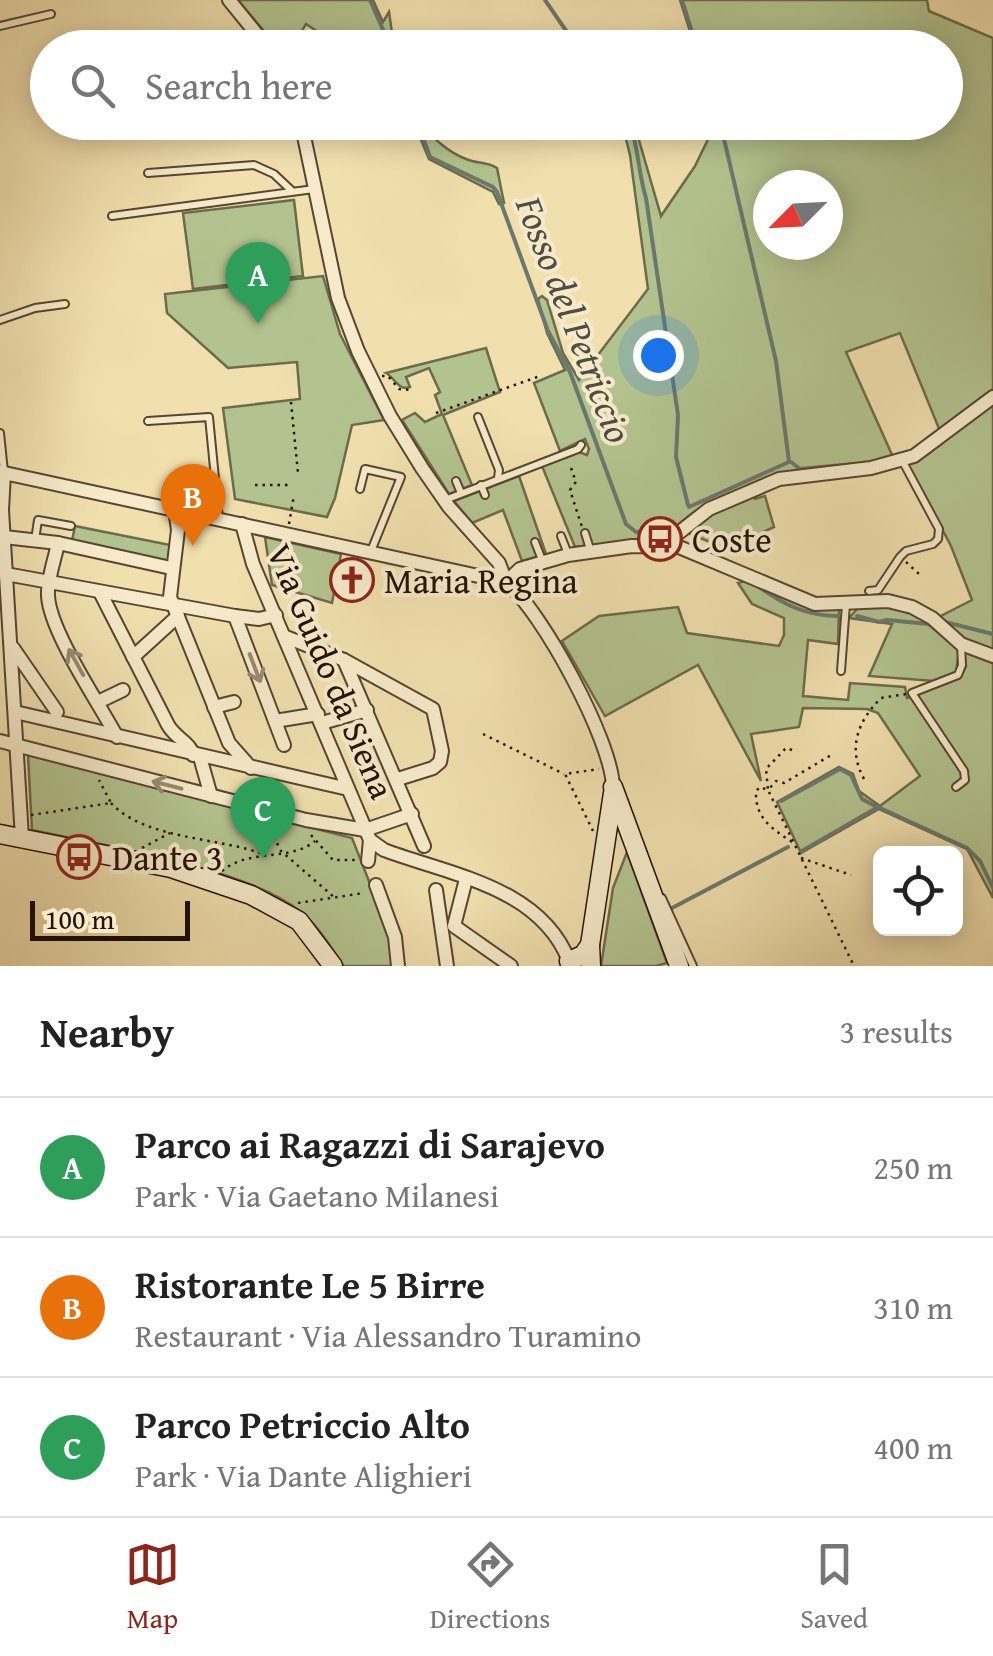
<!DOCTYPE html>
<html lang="en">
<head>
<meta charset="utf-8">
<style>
  :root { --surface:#fff; --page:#f6f6f6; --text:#222; --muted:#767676; --line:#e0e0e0; --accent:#8f2418 }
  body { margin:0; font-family:"Gentium Book Plus",serif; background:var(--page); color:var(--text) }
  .controls { position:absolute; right:30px; bottom:30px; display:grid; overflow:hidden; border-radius:15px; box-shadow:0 5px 25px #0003 }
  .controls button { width:90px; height:90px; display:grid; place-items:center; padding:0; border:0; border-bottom:2px solid var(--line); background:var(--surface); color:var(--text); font:50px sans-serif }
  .compass { position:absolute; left:753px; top:170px; width:90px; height:90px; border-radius:50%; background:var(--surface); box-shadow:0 5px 25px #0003; rotate:246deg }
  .scale { position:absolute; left:30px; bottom:25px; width:160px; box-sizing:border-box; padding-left:10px; border:5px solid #241309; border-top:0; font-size:28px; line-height:35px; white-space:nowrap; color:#241309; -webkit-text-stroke:8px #f6eaca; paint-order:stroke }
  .you { position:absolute; left:658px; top:355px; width:35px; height:35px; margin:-25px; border:8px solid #fff; border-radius:50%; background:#1a73e8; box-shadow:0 0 0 15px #1a73e833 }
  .badge { display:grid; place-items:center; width:65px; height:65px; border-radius:50%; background:var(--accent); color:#fff; font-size:32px; font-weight:700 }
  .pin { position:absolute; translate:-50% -82px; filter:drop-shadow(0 2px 5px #0008) }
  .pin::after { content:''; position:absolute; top:52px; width:35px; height:30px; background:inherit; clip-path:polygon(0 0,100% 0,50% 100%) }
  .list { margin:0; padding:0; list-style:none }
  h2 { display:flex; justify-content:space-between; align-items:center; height:130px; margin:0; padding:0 40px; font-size:42px }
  h2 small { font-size:32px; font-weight:400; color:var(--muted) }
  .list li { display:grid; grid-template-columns:65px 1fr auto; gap:30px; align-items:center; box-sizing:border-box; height:140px; padding:0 40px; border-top:2px solid var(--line) }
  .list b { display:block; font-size:38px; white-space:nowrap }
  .list p { margin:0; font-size:32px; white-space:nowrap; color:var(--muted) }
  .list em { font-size:32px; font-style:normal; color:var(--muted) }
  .icon { flex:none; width:55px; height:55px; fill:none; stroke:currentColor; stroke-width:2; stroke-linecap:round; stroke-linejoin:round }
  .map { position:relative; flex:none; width:993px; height:966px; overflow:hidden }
  .search { position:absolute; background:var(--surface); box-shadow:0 5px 25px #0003; left:30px; right:30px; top:30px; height:110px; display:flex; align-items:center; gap:25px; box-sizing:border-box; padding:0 35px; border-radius:55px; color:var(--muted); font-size:38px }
  .sheet { height:550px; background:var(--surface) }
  nav { display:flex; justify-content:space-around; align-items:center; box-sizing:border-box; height:140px; border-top:2px solid var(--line); background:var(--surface); font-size:28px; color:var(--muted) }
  nav a { display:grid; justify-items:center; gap:5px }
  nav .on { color:var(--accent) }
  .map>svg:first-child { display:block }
  .green { fill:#b3c38f; stroke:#6c6b4c; stroke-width:2.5; fill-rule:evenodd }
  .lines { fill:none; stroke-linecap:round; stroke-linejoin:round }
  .stream { stroke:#6b786d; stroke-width:4 }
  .lane-casing { stroke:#574632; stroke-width:10 }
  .street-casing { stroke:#574632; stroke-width:16 }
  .secondary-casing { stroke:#241309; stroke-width:21 }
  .path { stroke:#241309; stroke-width:2.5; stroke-dasharray:2.5 5; stroke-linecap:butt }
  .lane { stroke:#f6eaca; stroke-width:6 }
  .street { stroke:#f6eaca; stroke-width:12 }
  .secondary { stroke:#f6eaca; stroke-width:18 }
  .oneway { stroke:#988973 }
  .labels { text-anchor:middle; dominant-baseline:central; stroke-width:8; stroke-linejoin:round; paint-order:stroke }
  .poi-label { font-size:35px; fill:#241309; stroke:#f6eaca; text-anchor:start }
  .street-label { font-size:35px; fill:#241309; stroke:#f6eaca }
  .water-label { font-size:38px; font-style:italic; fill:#4e4e43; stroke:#f6eaca }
</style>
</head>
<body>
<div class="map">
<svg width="993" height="966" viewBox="0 0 993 966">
  <rect width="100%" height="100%" fill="#f1dfae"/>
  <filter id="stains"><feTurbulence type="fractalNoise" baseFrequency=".002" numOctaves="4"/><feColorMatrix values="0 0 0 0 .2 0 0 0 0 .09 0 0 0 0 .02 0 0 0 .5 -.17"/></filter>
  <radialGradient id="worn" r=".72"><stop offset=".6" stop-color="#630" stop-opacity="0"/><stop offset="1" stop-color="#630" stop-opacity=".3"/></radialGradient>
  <!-- green -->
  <g class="green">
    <path d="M238,0H373L383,22L389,12L394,47H351L346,45L349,42L344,34L333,42L306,24L292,47H277Z"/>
    <path d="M680,0H927L929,11L993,38V389L940,431L900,333L846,352L893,457L870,464L780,474L695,511L661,538L575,547L542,466L579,452L587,455L589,449L585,439L560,451L534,383L565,370L547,333L538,299L542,296L547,300L563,353L579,380L648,289L630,155L622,123H634L661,216L695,166L716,123L946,122V48L695,47ZM768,185H828V245H768Z"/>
    <path d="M414,123H422C430,137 450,153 466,159C477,164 486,161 497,168L504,203L499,204L493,192L429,159Z"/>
    <path d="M294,200L303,276L193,289L183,213Z"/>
    <path d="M323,276L340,334L384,420L352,425L335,498L327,517L235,499L223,408L300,399L297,362L228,368L167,313L165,294Z"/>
    <path d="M486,348L500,392L443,415L472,485L449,494L402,420L415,413L425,422L442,414L435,395L440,392L429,368L406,377L410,387C398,391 395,378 386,373Z"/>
    <path d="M993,403V650L970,643L937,618L972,600L951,546L908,464L927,455Z"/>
    <path d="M519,476L546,554L522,561L503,510L472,523L454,501Z"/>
    <path d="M751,493L755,499L765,496L774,527L727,549L685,532L712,512Z"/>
    <path d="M75,526L170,545L168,561L72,541Z"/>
    <path d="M265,537L341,554L332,603L272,585Z"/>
    <path d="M745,581L811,609L839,610L838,644L808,640L803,696L848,700L850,683L905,687L907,698L960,678L966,666L964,648L993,662V898L967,849L879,809L801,853L777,802L839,767L853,774L859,791L880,806L920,776L878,713L867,709L803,708L799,727L751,734L761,781L698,665L605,716L562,641L599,616L678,607L687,633L779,646L784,635V618L752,604L738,583Z"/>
    <path d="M891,607L916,614L959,650L956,673L934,681L869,676L892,624L849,618L858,608Z"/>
    <path d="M28,755L352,838L393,942L394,966H343C331,946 318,926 300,911C241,866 105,846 32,830Z"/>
    <path d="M627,852L667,963L656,966H601L613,888Z"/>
  </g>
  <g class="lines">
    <!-- stream -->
    <g class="stream">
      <path d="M370,0L391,48"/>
      <path d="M545,0L578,48"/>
      <path d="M682,0L697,48"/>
      <path d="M417,122L430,157L493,187L497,192L548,331L570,372L626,524L636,532L672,531"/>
      <path d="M629,122C639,147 638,173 646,198L678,415L676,457L688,505"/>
      <path d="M791,462L800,469L854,464"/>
      <path d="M689,507L789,462L776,361L720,122"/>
      <path d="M759,587C785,605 806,616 839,616"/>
      <path d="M857,616L879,622L887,620L929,624"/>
      <path d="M945,622L993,634"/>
      <path d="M781,801L840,769L851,775L862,799L877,807"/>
      <path d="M802,851L878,807L967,848L980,861L993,888"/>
      <path d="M672,908L788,847"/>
    </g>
    <!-- lane casing -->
    <g class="lane-casing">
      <g id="lane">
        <path d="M0,26L51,14"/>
        <path d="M148,173L254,165L274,174L292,191"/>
        <path d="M112,216L314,189"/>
        <path d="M0,320L35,308L65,304"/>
        <path d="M478,417L499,470L498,478"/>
        <path d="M148,421L209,417L219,519"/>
        <path d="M0,433L4,472"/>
        <path d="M456,481L461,493"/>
        <path d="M481,485L485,495"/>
        <path d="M360,489L365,469L401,477L371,551"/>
        <path d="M445,500L578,449L581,445"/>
        <path d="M585,533L590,549"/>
        <path d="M561,536L568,554"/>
        <path d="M35,540L38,520L71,526"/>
        <path d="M535,542L542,560"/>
        <path d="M869,591L878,590L900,557L906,551L933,544L938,539L939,529L903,462"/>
        <path d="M841,671L846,604"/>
        <path d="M956,787L965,780L964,771L912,693L958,675L962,665L961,645"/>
        <path d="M662,898L693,966"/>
      </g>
    </g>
    <!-- street casing -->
    <g class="street-casing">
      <g id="street">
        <path d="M229,0L268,48"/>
        <path d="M301,122L338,298L358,351L390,416L422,468L449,507L499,563L506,582"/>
        <path d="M0,472L506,582C542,611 612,741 613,787"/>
        <path d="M4,473L2,510L22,838"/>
        <path d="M175,509L178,530L170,597L229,743L251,768"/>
        <path d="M242,524L253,564L370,840L384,850C451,875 540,887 569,961"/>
        <path d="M4,537L58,543L171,568"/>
        <path d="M58,543C55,559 47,580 48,596C50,632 99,703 117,737"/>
        <path d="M662,546L709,509L779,479L871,468L914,456L993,397"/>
        <path d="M6,574L235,616L259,619L276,615"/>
        <path d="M506,582L520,569L568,555L632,546L679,547L815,604L888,601L912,607L932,618L961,644L993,656"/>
        <path d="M101,594L168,725C175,738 190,742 193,755"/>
        <path d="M235,616L284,745"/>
        <path d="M286,637L344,660L433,709L442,751L440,762L433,768L398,779"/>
        <path d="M13,648L57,712"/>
        <path d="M133,657L178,616"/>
        <path d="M344,660L424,846"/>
        <path d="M98,702L123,690"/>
        <path d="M214,707L234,702"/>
        <path d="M15,712L348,789"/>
        <path d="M275,721L318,714"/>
        <path d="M322,723L367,710"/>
        <path d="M0,741L306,820L365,830L412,814"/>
        <path d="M200,757L211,796"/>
        <path d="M368,861L370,840"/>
        <path d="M466,879L454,926L511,966"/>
        <path d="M376,885L395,937L398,966"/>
        <path d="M436,890L447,966"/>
      </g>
    </g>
    <!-- secondary casing -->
    <g class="secondary-casing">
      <g id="secondary">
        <path d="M613,787L679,966"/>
        <path d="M0,834L171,868L251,895L299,921L333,966"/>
        <path d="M571,966L569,961L583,955L590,945"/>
        <path d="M591,966L590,945L613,793"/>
      </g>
    </g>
    <!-- path -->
    <g class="path">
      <path d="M382,376H388L399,389L411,390"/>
      <path d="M291,402L298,473"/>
      <path d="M436,413L540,376"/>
      <path d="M571,468L576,482L570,490L582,527"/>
      <path d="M255,485H288"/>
      <path d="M289,524L294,495"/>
      <path d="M906,562L919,574"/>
      <path d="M483,734L564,774"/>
      <path d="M792,750L786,748L766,769L768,790L776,781L784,783L833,754"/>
      <path d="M864,779C847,748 858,721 881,698L906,694"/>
      <path d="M111,803C145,840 220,837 266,855"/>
      <path d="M31,815L111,803L99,780"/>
      <path d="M267,823L281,851L335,898"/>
      <path d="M593,831L565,774L599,769"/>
      <path d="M311,835L333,860H357"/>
      <path d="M792,842C771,828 755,818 756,791L760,787L768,790L854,966"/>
      <path d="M142,848L170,833"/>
      <path d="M801,858L851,875"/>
      <path d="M222,871C249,848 290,862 315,841"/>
      <path d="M298,903L364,893"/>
    </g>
    <!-- lane -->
    <use href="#lane" class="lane"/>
    <!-- street -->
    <use href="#street" class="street"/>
    <!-- secondary -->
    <use href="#secondary" class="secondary"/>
  </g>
  <!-- one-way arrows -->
  <defs><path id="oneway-shaft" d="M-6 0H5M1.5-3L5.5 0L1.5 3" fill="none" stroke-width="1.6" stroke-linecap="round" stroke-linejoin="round" transform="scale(2.5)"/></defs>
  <g class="oneway">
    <use href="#oneway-shaft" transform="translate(76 662) rotate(-119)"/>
    <use href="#oneway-shaft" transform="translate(255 668) rotate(69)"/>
    <use href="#oneway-shaft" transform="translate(167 785) rotate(-166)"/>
  </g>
  <!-- icons -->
  <defs>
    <g id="bus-ring" transform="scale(2.25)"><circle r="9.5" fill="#f6eaca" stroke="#8f2418" stroke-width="1.5"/><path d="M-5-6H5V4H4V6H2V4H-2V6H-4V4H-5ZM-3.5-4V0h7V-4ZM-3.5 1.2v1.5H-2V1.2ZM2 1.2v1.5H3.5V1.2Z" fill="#8f2418"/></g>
    <g id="church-ring" transform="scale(2.25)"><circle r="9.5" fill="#f6eaca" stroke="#8f2418" stroke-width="1.5"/><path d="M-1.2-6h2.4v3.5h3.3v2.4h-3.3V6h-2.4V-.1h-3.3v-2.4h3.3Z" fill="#8f2418"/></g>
  </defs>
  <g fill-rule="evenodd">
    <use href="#bus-ring" x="660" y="539"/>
    <use href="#church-ring" x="352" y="580"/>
    <use href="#bus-ring" x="79" y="857"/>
  </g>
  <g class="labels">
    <!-- poi labels -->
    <g class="poi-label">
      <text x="692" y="539">Coste</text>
      <text x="384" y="580">Maria Regina</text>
      <text x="112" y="857">Dante 3</text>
    </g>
    <!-- street labels -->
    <g class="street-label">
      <text transform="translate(331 671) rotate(67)">Via Guido da Siena</text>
    </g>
    <!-- water labels -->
    <g class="water-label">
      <text transform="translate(575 319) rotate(69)">Fosso del Petriccio</text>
    </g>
  </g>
  <rect width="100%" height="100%" filter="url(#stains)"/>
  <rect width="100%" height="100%" fill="url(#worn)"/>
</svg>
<div class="controls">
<button><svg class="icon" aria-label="locate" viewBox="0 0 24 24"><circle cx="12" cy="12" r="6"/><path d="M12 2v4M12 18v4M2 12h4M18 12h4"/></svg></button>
</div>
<svg class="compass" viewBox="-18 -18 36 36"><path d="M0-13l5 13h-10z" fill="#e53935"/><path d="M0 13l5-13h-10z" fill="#767676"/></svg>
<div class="scale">100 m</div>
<div class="you"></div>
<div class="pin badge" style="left:258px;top:324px;background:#2e9e5b">A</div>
<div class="pin badge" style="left:193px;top:546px;background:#e8710a">B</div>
<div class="pin badge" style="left:263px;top:859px;background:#2e9e5b">C</div>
<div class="search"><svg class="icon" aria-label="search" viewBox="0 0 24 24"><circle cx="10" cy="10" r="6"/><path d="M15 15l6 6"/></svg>Search here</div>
</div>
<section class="sheet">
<h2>Nearby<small>3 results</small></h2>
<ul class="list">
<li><span class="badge" style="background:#2e9e5b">A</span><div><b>Parco ai Ragazzi di Sarajevo</b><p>Park · Via Gaetano Milanesi</p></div><em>250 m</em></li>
<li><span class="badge" style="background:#e8710a">B</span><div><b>Ristorante Le 5 Birre</b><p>Restaurant · Via Alessandro Turamino</p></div><em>310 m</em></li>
<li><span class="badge" style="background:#2e9e5b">C</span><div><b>Parco Petriccio Alto</b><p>Park · Via Dante Alighieri</p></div><em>400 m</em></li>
</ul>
</section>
<nav>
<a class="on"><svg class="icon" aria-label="map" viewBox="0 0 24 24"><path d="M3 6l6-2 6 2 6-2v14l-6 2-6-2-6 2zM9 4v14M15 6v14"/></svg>Map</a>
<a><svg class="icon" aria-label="directions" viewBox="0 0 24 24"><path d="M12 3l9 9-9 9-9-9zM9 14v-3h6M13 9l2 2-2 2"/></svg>Directions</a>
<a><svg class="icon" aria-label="saved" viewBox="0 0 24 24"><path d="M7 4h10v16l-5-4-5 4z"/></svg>Saved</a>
</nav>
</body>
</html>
